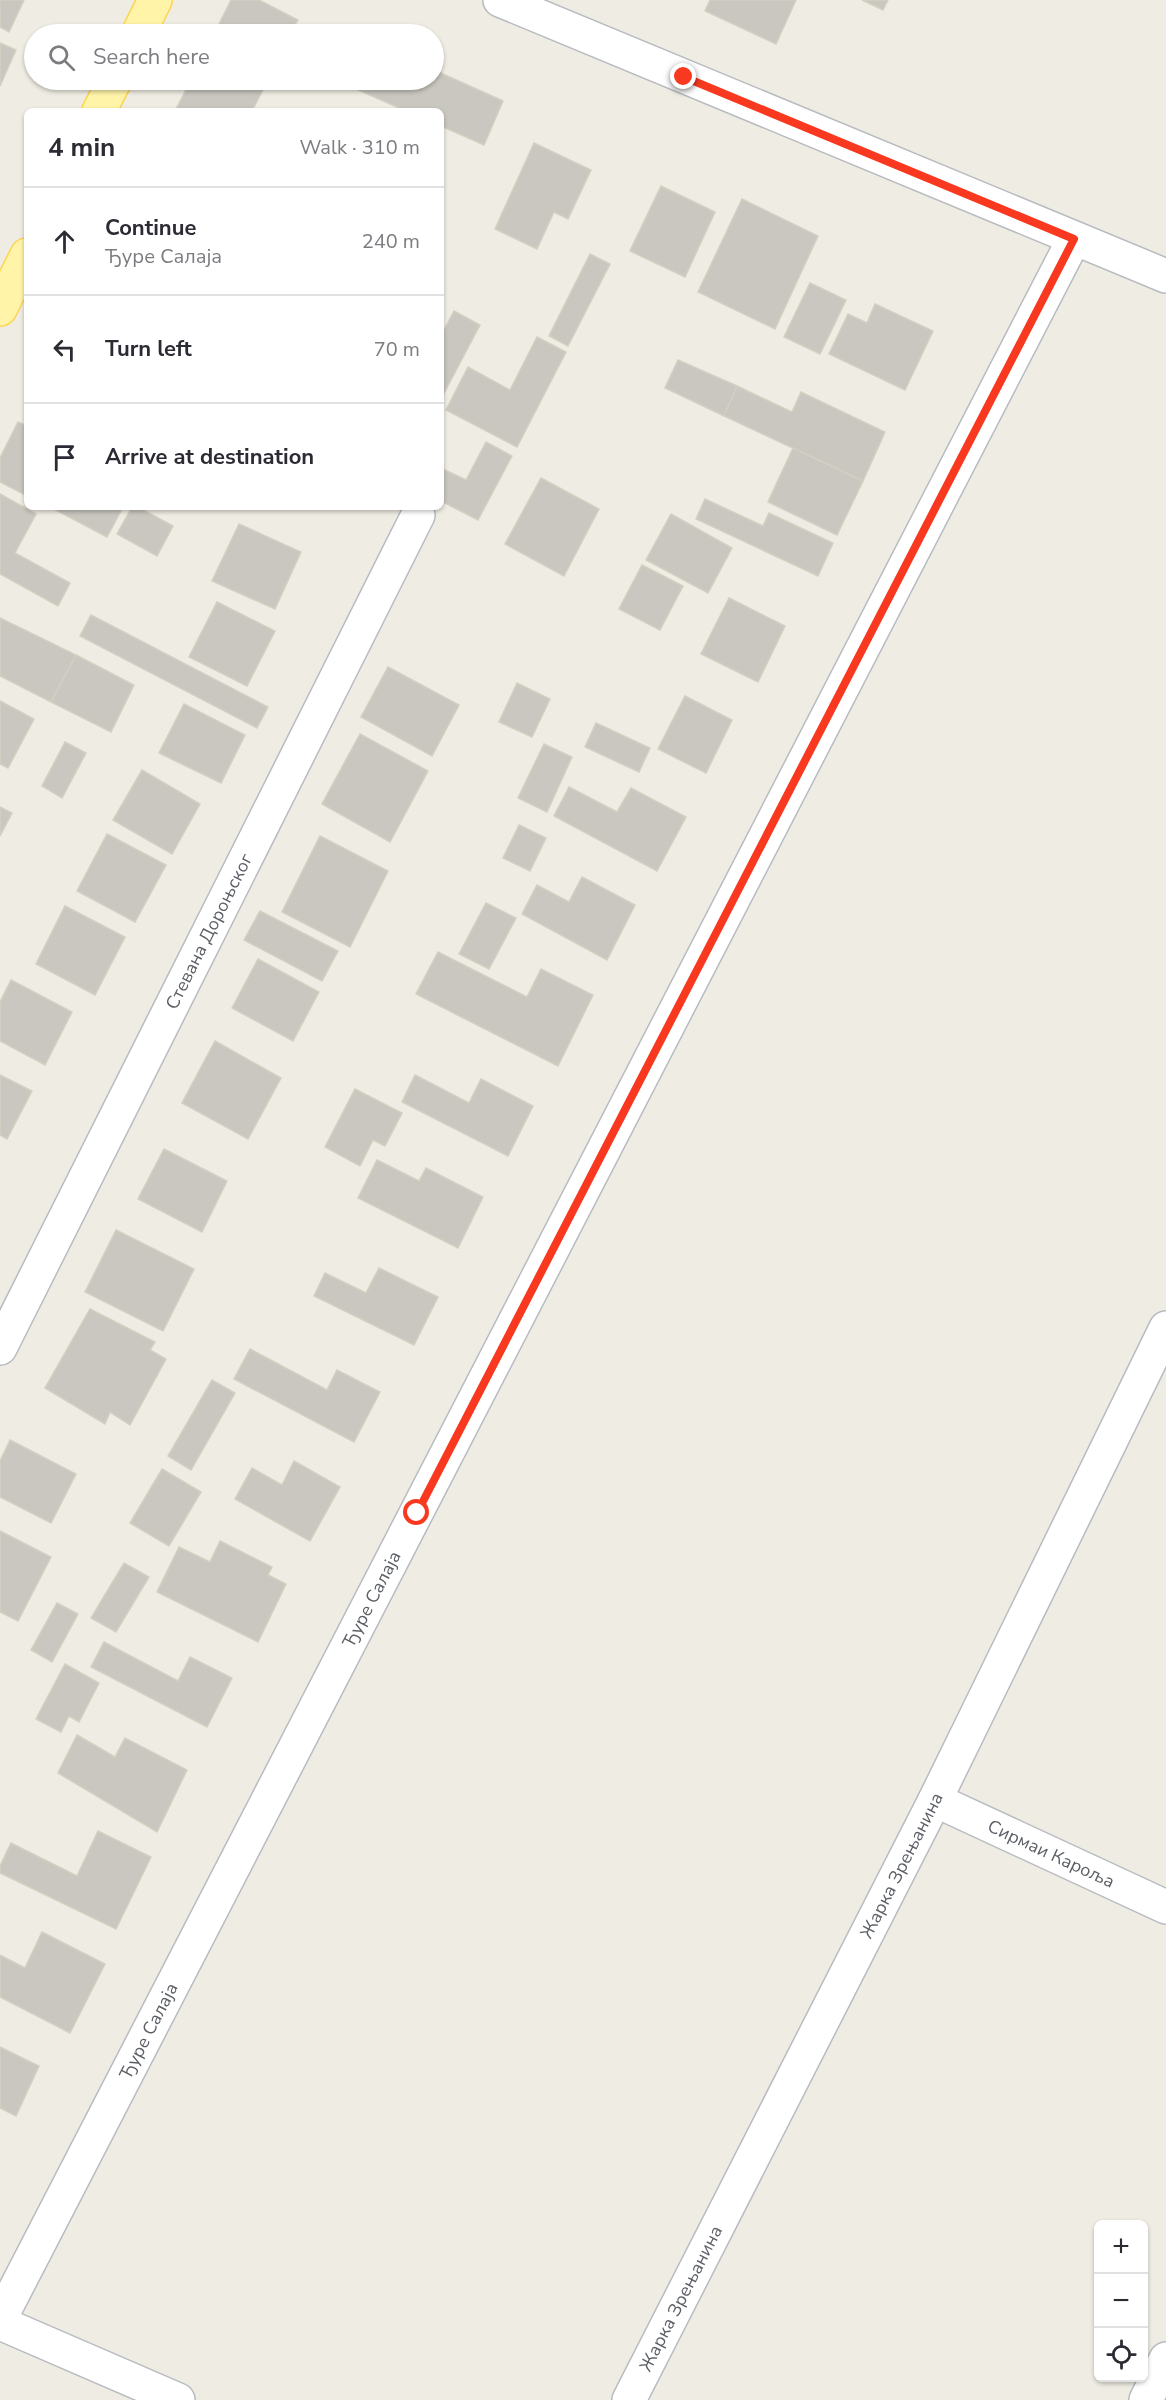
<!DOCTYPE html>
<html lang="en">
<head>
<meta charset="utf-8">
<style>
  :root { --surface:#fff; --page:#f7f7f7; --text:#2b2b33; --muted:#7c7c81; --line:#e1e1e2 }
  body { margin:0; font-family:"Nunito Sans",sans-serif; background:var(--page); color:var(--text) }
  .controls { position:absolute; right:18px; bottom:18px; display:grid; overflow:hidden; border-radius:9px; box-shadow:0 2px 4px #0004 }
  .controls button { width:54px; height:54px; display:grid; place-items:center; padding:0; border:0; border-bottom:2px solid var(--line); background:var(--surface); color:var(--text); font:30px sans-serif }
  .stop { position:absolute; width:18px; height:18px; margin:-14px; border:4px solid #f9391f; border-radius:50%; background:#fff }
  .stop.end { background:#f9391f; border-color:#fff; box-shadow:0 2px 6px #0008 }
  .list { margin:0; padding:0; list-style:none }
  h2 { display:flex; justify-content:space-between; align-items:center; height:78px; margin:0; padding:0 24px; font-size:26px }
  h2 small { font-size:20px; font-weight:400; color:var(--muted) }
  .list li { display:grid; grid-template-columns:39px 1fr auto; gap:18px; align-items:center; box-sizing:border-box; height:108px; padding:0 24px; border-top:2px solid var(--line) }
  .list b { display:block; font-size:22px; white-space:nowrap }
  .list p { margin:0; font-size:20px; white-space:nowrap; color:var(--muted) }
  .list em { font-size:20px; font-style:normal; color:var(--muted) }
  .icon { flex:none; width:33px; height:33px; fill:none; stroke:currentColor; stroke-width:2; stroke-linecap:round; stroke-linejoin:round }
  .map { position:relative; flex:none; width:1166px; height:2400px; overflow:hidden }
  .search { position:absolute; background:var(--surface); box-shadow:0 2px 4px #0004; left:24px; top:24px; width:420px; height:66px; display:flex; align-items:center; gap:15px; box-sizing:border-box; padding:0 21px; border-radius:33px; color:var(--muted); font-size:22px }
  .panel { position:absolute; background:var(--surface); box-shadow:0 2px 4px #0004; left:24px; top:108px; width:420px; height:402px; border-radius:9px }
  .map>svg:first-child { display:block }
  .building { fill:#cac7c0; stroke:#d4cfc1; stroke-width:1.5 }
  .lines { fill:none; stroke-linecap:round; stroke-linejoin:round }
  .minor-casing { stroke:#b8bbc0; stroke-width:36 }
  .major-casing { stroke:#fed44d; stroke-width:36 }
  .minor { stroke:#fff; stroke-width:33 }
  .major { stroke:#fff4a8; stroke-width:33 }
  .route { stroke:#f9391f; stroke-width:8 }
  .labels { text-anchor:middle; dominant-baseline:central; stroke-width:6; stroke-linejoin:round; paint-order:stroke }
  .street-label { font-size:18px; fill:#5b5f65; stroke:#fff }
</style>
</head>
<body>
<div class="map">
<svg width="1166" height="2400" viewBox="0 0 1166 2400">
  <rect width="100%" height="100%" fill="#efede3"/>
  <!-- building -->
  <g class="building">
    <path d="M0,0H24L9,32L0,27Z"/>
    <path d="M231,0H259L298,20L290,34H214Z"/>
    <path d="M710,0H796L776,44L705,11Z"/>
    <path d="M862,0H888L883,10Z"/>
    <path d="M0,43L16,50L0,86Z"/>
    <path d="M434,70L503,101L484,145L441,126V111H406L338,81L434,80Z"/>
    <path d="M191,80H268L252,111H175Z"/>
    <path d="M534,143L591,170L568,219L554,212L537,249L495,229Z"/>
    <path d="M661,186L715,212L685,277L630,251Z"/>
    <path d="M742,199L818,236L775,329L698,292Z"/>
    <path d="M590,254L610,264L568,346L549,336Z"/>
    <path d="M810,283L846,300L820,354L784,337Z"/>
    <path d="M875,304L933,331L905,390L829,354L848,314L867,323Z"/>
    <path d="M454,311L480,325L441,399V336Z"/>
    <path d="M537,337L566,352L517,447L446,410L468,367L510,390Z"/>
    <path d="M678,360L737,386L724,416L665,388Z"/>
    <path d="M737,386L792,412L801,392L885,432L863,481L724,416Z"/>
    <path d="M18,422L27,426V496L0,482V458Z"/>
    <path d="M486,442L512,456L478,520L441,501V468L466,480Z"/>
    <path d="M793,448L863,481L837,535L768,502Z"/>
    <path d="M541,478L599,509L564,576L505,544Z"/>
    <path d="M0,494L36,514L15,553L70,583L58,606L0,574Z"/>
    <path d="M705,499L763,526L769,513L833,543L818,576L696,519Z"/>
    <path d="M50,507H123L107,537Z"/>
    <path d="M132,507H138L173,526L157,556L117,534Z"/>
    <path d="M671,514L732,548L708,593L646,560Z"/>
    <path d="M239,524L301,552L275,609L212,581Z"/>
    <path d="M642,565L683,586L660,630L619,609Z"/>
    <path d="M729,598L785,626L758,682L701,654Z"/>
    <path d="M217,602L275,631L247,686L189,657Z"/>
    <path d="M91,615L268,707L257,728L80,636Z"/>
    <path d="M0,618L76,655L51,702L0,676Z"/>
    <path d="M76,655L134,685L111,732L51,702Z"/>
    <path d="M388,667L459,705L432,756L361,717Z"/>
    <path d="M517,683L550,699L532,737L499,722Z"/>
    <path d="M685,696L732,720L706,773L658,749Z"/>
    <path d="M0,701L34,719L8,768L0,764Z"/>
    <path d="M184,704L245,735L221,783L159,753Z"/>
    <path d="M596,723L650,748L639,772L585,747Z"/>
    <path d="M360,734L428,771L390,842L322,804Z"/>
    <path d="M65,742L86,753L62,798L42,786Z"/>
    <path d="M544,744L572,757L547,812L518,798Z"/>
    <path d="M142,770L200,804L172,854L113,820Z"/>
    <path d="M569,787L617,812L631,788L686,817L657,871L554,816Z"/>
    <path d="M0,807L12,813L0,836Z"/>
    <path d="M519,825L546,838L530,871L503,858Z"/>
    <path d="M107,834L166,865L135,922L77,891Z"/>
    <path d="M320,836L388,871L350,947L282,912Z"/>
    <path d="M582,877L635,905L607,960L522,914L537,885L569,902Z"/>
    <path d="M486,903L516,918L489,969L459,954Z"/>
    <path d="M65,906L125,937L95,995L36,964Z"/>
    <path d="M260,911L338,951L322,981L244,940Z"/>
    <path d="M438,952L527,997L541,969L593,995L558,1066L416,994Z"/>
    <path d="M258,959L319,992L293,1041L232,1008Z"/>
    <path d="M11,980L72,1012L45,1065L0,1041V1002Z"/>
    <path d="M215,1041L281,1078L248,1139L182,1103Z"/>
    <path d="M0,1075L32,1091L7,1139L0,1135Z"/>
    <path d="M415,1075L469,1103L481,1079L533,1106L508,1156L402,1102Z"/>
    <path d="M355,1089L402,1113L385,1146L373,1140L360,1166L325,1147Z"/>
    <path d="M164,1149L227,1181L202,1232L138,1199Z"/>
    <path d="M377,1160L419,1181L426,1168L483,1197L458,1248L358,1198Z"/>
    <path d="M116,1230L194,1269L163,1331L85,1292Z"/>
    <path d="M379,1268L438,1297L414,1345L314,1296L325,1273L366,1293Z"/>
    <path d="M90,1309L155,1342L150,1350L166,1359L130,1425L110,1412L105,1424L45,1388Z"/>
    <path d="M250,1349L327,1390L337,1370L380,1392L354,1442L234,1379Z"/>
    <path d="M212,1380L235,1393L191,1470L168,1456Z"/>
    <path d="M10,1440L76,1474L51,1523L0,1497V1461Z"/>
    <path d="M294,1461L340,1487L310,1541L235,1499L252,1468L282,1485Z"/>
    <path d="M162,1469L201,1492L169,1546L130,1523Z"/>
    <path d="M0,1531L51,1557L18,1621L0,1612Z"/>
    <path d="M220,1541L272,1567L268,1575L286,1584L258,1642L157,1592L179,1547L210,1562Z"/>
    <path d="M124,1563L149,1577L116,1632L91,1618Z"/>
    <path d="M57,1603L78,1614L52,1662L31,1650Z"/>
    <path d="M104,1642L178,1681L190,1657L232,1678L207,1727L91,1667Z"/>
    <path d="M65,1664L99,1683L79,1722L69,1716L61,1732L36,1719Z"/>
    <path d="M77,1735L115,1757L125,1738L187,1770L157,1832L58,1773Z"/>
    <path d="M98,1831L151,1857L116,1929L0,1873V1866L11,1843L77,1876Z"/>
    <path d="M42,1932L105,1964L70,2033L0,1997V1955L25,1968Z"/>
    <path d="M0,2047L39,2066L16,2116L0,2108Z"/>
  </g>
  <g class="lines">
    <!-- minor casing -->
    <g class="minor-casing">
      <g id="minor">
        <path d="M500,0L1166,276"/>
        <path id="s1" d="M0,1348L418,515"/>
        <path id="s2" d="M935,1800L1166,1907"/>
        <path id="s3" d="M0,2319L1074,239"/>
        <path d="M0,2323L178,2400"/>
        <path id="s4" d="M629,2400L935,1800L1166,1328"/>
        <path d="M1146,2400L1166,2359"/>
      </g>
    </g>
    <!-- major casing -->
    <g class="major-casing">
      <g id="major">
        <path d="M138,34L155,0"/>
        <path d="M99,111L115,80"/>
        <path d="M0,309L27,255"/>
      </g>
    </g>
    <!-- minor -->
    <use href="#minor" class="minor"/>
    <!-- major -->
    <use href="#major" class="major"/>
  </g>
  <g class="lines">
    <!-- route -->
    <path class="route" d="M417,1513L1074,239L684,77"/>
  </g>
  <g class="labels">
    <!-- street labels -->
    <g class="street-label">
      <text stroke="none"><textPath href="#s1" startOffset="466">Стевана Дороњског</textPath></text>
      <text stroke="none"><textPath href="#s3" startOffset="810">Ђуре Салаја</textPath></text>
      <text stroke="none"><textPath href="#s2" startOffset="128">Сирмаи Кароља</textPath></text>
      <text stroke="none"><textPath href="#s4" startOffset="600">Жарка Зрењанина</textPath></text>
      <text stroke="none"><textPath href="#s3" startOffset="324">Ђуре Салаја</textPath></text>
      <text stroke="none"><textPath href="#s4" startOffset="114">Жарка Зрењанина</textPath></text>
    </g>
  </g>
</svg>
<div class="controls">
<button>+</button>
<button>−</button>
<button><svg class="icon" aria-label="locate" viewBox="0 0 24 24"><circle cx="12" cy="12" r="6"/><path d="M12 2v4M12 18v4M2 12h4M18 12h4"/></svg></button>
</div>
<div class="stop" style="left:417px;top:1513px"></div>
<div class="stop end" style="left:684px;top:77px"></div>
<div class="search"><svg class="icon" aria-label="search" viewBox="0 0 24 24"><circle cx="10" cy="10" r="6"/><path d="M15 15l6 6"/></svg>Search here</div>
<section class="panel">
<h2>4 min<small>Walk · 310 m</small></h2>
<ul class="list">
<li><svg class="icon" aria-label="ahead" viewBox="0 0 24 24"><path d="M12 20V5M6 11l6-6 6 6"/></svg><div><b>Continue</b><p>Ђуре Салаја</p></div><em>240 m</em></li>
<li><svg class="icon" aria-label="left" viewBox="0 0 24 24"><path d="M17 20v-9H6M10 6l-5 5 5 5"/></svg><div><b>Turn left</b></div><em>70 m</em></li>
<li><svg class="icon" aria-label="arrive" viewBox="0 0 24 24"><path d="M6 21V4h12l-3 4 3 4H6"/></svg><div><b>Arrive at destination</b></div></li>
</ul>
</section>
</div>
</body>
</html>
